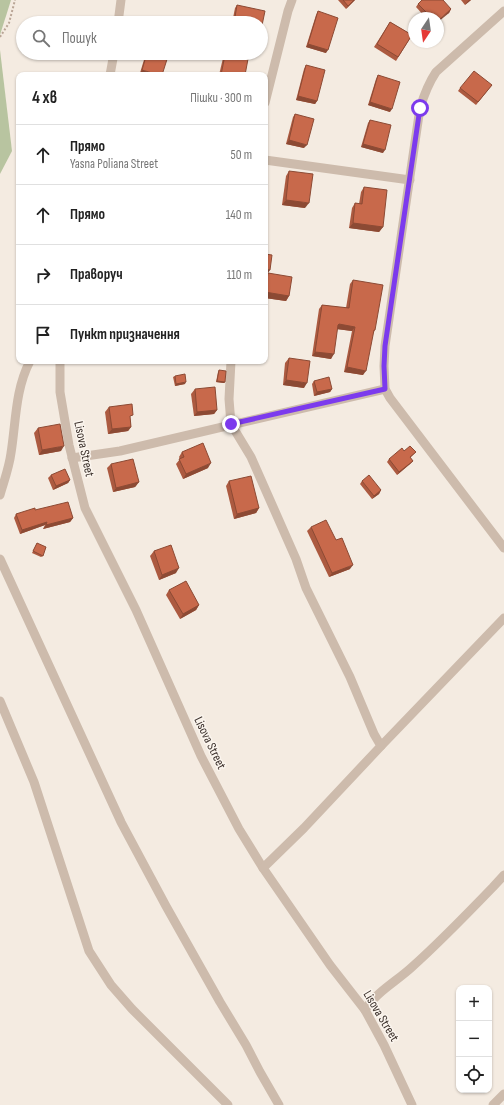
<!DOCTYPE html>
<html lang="uk">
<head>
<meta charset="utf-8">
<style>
  :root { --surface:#fff; --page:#f6f6f6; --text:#222; --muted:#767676; --line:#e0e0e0 }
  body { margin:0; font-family:"Sofia Sans Condensed",sans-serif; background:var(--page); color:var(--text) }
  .controls { position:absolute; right:12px; bottom:12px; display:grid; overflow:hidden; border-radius:8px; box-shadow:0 1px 3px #0004 }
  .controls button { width:36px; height:36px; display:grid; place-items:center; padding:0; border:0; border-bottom:1px solid var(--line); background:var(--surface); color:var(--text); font:20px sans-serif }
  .compass { position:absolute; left:408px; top:12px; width:36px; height:36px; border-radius:50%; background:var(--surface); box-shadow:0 1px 3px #0004; rotate:193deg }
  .stop { position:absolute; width:12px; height:12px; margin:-9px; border:3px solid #7c3aed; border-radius:50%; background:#fff }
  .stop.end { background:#7c3aed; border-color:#fff; box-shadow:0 1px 4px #0008 }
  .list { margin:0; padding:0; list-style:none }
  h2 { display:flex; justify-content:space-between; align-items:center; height:52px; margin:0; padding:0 16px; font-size:17px }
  h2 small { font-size:13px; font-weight:400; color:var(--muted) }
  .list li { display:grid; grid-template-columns:26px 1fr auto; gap:12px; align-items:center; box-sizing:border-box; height:60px; padding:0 16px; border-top:1px solid var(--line) }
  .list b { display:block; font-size:15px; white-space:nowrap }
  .list p { margin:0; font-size:13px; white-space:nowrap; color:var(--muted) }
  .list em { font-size:13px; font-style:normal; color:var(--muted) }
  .icon { flex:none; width:22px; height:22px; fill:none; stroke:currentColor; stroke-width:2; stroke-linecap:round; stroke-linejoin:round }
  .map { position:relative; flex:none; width:504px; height:1105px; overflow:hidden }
  .search { position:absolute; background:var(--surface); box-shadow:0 1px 3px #0004; left:16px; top:16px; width:252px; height:44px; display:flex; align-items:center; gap:10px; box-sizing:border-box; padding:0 14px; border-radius:22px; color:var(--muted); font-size:15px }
  .panel { position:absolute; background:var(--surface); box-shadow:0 1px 3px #0004; left:16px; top:72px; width:252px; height:292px; border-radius:8px }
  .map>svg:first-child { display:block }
  .green { fill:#b8c4a0 }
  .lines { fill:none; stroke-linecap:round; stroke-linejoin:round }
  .path { stroke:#b9a596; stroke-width:2; stroke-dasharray:2 2; stroke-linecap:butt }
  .minor { stroke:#cdbbac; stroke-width:9 }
  .wall { fill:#ac5a40 }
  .shaded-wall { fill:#8c4a34 }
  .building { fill:#c8694b; stroke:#8c4a34 }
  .route { stroke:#7c3aed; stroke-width:5 }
  .labels { text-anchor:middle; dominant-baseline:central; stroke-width:3; stroke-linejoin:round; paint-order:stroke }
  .street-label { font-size:13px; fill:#3b302b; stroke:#fbf5ee }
</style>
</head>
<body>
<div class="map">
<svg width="504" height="1105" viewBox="0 0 504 1105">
  <rect width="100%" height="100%" fill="#f4ebe1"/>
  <!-- green -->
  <g class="green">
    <path d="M0,0H11L0,35Z"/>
    <path d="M0,50L12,151L0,174Z"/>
  </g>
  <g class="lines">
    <!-- path -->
    <path class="path" d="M0,37L9,23L15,0"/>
    <!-- minor -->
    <g class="minor">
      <path d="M504,11L436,72C428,84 424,95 420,108L385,346L384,366L385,389L390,398L504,548"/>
      <path d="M118,23L121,0"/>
      <path d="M110,75L114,53"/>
      <path d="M265,103L288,11L292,0"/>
      <path d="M265,160L410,180"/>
      <path d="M60,361V392L69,445L85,508L136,610L201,756L239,829L263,868L330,965L365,1010L384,1045L412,1105"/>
      <path d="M231,361L229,399L231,424L251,457L296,559L306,588L350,677L374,734L381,746L304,828L263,868"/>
      <path d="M72,458L120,451L385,389"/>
      <path d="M0,495C4,481 9,468 11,453C16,422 15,390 30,361"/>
      <path d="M0,559L121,822L166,906L220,1002L246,1045L260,1072L279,1105"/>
      <path d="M0,701L34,782L89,951L111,985L132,1009L228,1105"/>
      <path d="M381,746L504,618"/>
      <path d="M365,1010C375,993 397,981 412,967C440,942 467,914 493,887L504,875"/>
      <path d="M493,1105L504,1094"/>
    </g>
  </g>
  <!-- wall -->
  <g class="wall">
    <path d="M338,0H355L346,9Z"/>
    <path d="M461,0H471L465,5Z"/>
    <path d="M418,4L451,9L449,13L438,18H426L416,7Z"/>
    <path d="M237,5L261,23H232L235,8Z"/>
    <path d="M318,11L326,53L306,47L316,15Z"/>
    <path d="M390,22L412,35L396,61L374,47Z"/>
    <path d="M146,53H169L140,73Z"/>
    <path d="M225,55L245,75H219L223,58Z"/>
    <path d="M306,65L317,101L315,104L296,100L304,69Z"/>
    <path d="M378,75L390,112L368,105L376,79Z"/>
    <path d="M492,85L476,105L458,91L460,88Z"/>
    <path d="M295,114L304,148L286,144L293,117Z"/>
    <path d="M370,120L383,153L361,147L368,123Z"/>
    <path d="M289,171L305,208L282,205L286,176Z"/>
    <path d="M364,187L383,227L379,232L349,228L352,208L355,203L359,204L361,192Z"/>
    <path d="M268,273L289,296L286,301L265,298V277Z"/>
    <path d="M353,280L375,330L373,333L363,375L344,372L352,331L337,329L331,359L312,356L319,309L322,305L346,308L350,284Z"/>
    <path d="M289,358L304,388L283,385L285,363Z"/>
    <path d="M219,370L225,382L224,383L216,382L218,372Z"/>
    <path d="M175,376L185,384L175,386L173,377Z"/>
    <path d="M314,381L332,389L330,392L314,396L312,384Z"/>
    <path d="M195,389L217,410L214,414L194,416L191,394Z"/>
    <path d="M109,407L130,419L131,427L128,431L108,434L105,412Z"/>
    <path d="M38,428L61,451L39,455L34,433Z"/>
    <path d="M182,452L208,468L183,479L176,464L180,459L179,457Z"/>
    <path d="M416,452L410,458L413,461L410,464L397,475L387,462L389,459Z"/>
    <path d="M111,464L139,482L135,487L113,492L107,468Z"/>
    <path d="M51,475L70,480L68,483L53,490L48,478Z"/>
    <path d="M229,481L259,508L256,513L234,519L226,486Z"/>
    <path d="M362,481L381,490L379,494L372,499L360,484Z"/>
    <path d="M35,510L73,518L70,522L43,529L45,525L20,534L14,518L16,514Z"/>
    <path d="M311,527L350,569L329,577L307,531Z"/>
    <path d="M37,543L43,556L41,557L32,553Z"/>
    <path d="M154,551L176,573L159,580L150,556Z"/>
    <path d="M169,590L199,605L196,610L180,619L166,595Z"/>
  </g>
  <!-- shaded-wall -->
  <g class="shaded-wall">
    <path d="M354,0H355L346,9L348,6Z"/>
    <path d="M469,0H471L465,5L467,2Z"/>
    <path d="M451,9L449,13L438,22V21Z"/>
    <path d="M308,44L328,50L326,53L306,47Z"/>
    <path d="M142,70L159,75H146L140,73Z"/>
    <path d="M298,96L317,101L315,104L296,100Z"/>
    <path d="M370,102L392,109L390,112L368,105Z"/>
    <path d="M289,140L307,145L304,148L286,144Z"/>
    <path d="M363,144L385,150L383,153L361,147Z"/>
    <path d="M286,200L309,203L305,208L282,205Z"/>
    <path d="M353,223L383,227L379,232L349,228Z"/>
    <path d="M265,269L270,270L268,273H265Z"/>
    <path d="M265,292L289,296L286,301L265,298Z"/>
    <path d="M339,324L355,327L352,331L336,329L335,330Z"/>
    <path d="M315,352L334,354L331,359L312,356Z"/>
    <path d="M347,367L366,371L363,375L344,372Z"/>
    <path d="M286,380L307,383L304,388L283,385Z"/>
    <path d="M217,381L225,382L224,383L216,382Z"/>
    <path d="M186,382L185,384L175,386L176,384Z"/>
    <path d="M332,389L330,392L314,396L317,392Z"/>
    <path d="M217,410L214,414L194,416L197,412Z"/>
    <path d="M131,427L128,431L108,434L112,429Z"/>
    <path d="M64,446L61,451L39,455L42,450Z"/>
    <path d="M413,461L410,464L397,475L399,472Z"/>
    <path d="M211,463L208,468L183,479L186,474Z"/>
    <path d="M70,480L68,483L53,490L56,486Z"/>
    <path d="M139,482L135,487L113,492L116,488Z"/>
    <path d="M381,490L379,494L372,499L374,496Z"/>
    <path d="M259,508L256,513L234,519L237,514Z"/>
    <path d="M73,518L70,522L43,529L46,525Z"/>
    <path d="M47,522L45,525L20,534L22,530Z"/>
    <path d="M353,565L350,569L329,577L332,573Z"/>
    <path d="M179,568L176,573L159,580L162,575Z"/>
    <path d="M199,605L196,610L180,619L183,614Z"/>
  </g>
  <!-- building -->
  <g class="building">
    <path d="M343,0H354L348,6Z"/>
    <path d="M422,0H443L451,9L438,21V18H432L418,4Z"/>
    <path d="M237,5L265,11L261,30V23H234Z"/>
    <path d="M318,11L338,18L328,50L308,44Z"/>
    <path d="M390,22L412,35L398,57L377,44Z"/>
    <path d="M147,53H169L162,75H159L142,70Z"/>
    <path d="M225,55L248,59L245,75H221Z"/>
    <path d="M306,65L325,70L317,101L298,96Z"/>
    <path d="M474,71L492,85L478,102L460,88Z"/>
    <path d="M378,75L400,82L392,109L370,102Z"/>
    <path d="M295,114L314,119L307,145L289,140Z"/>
    <path d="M370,120L391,125L385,150L363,144Z"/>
    <path d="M289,171L313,174L309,203L286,200Z"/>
    <path d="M364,187L387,190L383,227L353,223L355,203L362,204Z"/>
    <path d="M265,254L272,255L270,270L265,269Z"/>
    <path d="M268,273L292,277L289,296L265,292Z"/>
    <path d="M353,280L383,285L375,330H374L366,371L347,367L355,327L339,324L338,325L334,354L315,352L322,305L349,308Z"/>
    <path d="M289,358L310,361L307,383L286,380Z"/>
    <path d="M219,370L226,371L225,382L217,381Z"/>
    <path d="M185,374L186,382L176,384L175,376Z"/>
    <path d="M329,377L332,389L317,392L314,381Z"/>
    <path d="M215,387L217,410L197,412L195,389Z"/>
    <path d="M132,404L133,415L130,416L131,427L112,429L109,407Z"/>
    <path d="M60,424L64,446L42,450L38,428Z"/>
    <path d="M203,443L211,463L186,474L179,459L184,457L182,452Z"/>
    <path d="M410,446L416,452L410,457L413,461L399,472L389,459L402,448L404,451Z"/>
    <path d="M133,459L139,482L116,488L111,464Z"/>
    <path d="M65,469L70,480L56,486L51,475Z"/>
    <path d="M369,475L381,490L374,496L362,481Z"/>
    <path d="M251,476L259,508L237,514L229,481Z"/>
    <path d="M68,502L73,518L46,525L47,522L22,530L16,514L35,508V510Z"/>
    <path d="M326,520L336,540L342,538L353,565L332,573L311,527Z"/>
    <path d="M37,543L46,547L43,556L33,551Z"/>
    <path d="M171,545L179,568L162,575L154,551Z"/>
    <path d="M186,581L199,605L183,614L169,590Z"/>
  </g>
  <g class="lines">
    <!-- route -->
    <path class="route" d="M231,424L385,389L384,366L385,346L420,108"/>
  </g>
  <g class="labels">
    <!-- street labels -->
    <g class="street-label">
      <text transform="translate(84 449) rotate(78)">Lisova Street</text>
      <text transform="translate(210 743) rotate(64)">Lisova Street</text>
      <text transform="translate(381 1016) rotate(59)">Lisova Street</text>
    </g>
  </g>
</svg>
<div class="controls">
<button>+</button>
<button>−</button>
<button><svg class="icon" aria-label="locate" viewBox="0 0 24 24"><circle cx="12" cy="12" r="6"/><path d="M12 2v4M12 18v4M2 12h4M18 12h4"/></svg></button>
</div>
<svg class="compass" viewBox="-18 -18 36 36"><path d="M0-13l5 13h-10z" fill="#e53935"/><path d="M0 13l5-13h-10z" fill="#767676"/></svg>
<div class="stop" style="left:420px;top:108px"></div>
<div class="stop end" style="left:231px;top:424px"></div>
<div class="search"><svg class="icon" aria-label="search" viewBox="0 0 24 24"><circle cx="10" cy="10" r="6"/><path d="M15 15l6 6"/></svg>Пошук</div>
<section class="panel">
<h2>4 хв<small>Пішки · 300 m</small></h2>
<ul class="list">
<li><svg class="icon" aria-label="ahead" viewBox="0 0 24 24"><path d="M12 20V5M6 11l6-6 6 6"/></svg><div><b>Прямо</b><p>Yasna Poliana Street</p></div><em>50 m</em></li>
<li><svg class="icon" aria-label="ahead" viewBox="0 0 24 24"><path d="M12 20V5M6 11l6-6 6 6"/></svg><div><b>Прямо</b></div><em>140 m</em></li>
<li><svg class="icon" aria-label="right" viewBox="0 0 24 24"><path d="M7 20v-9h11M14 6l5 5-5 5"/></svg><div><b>Праворуч</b></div><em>110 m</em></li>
<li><svg class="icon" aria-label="arrive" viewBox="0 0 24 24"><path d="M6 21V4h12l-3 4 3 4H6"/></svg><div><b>Пункт призначення</b></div></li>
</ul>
</section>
</div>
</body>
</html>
